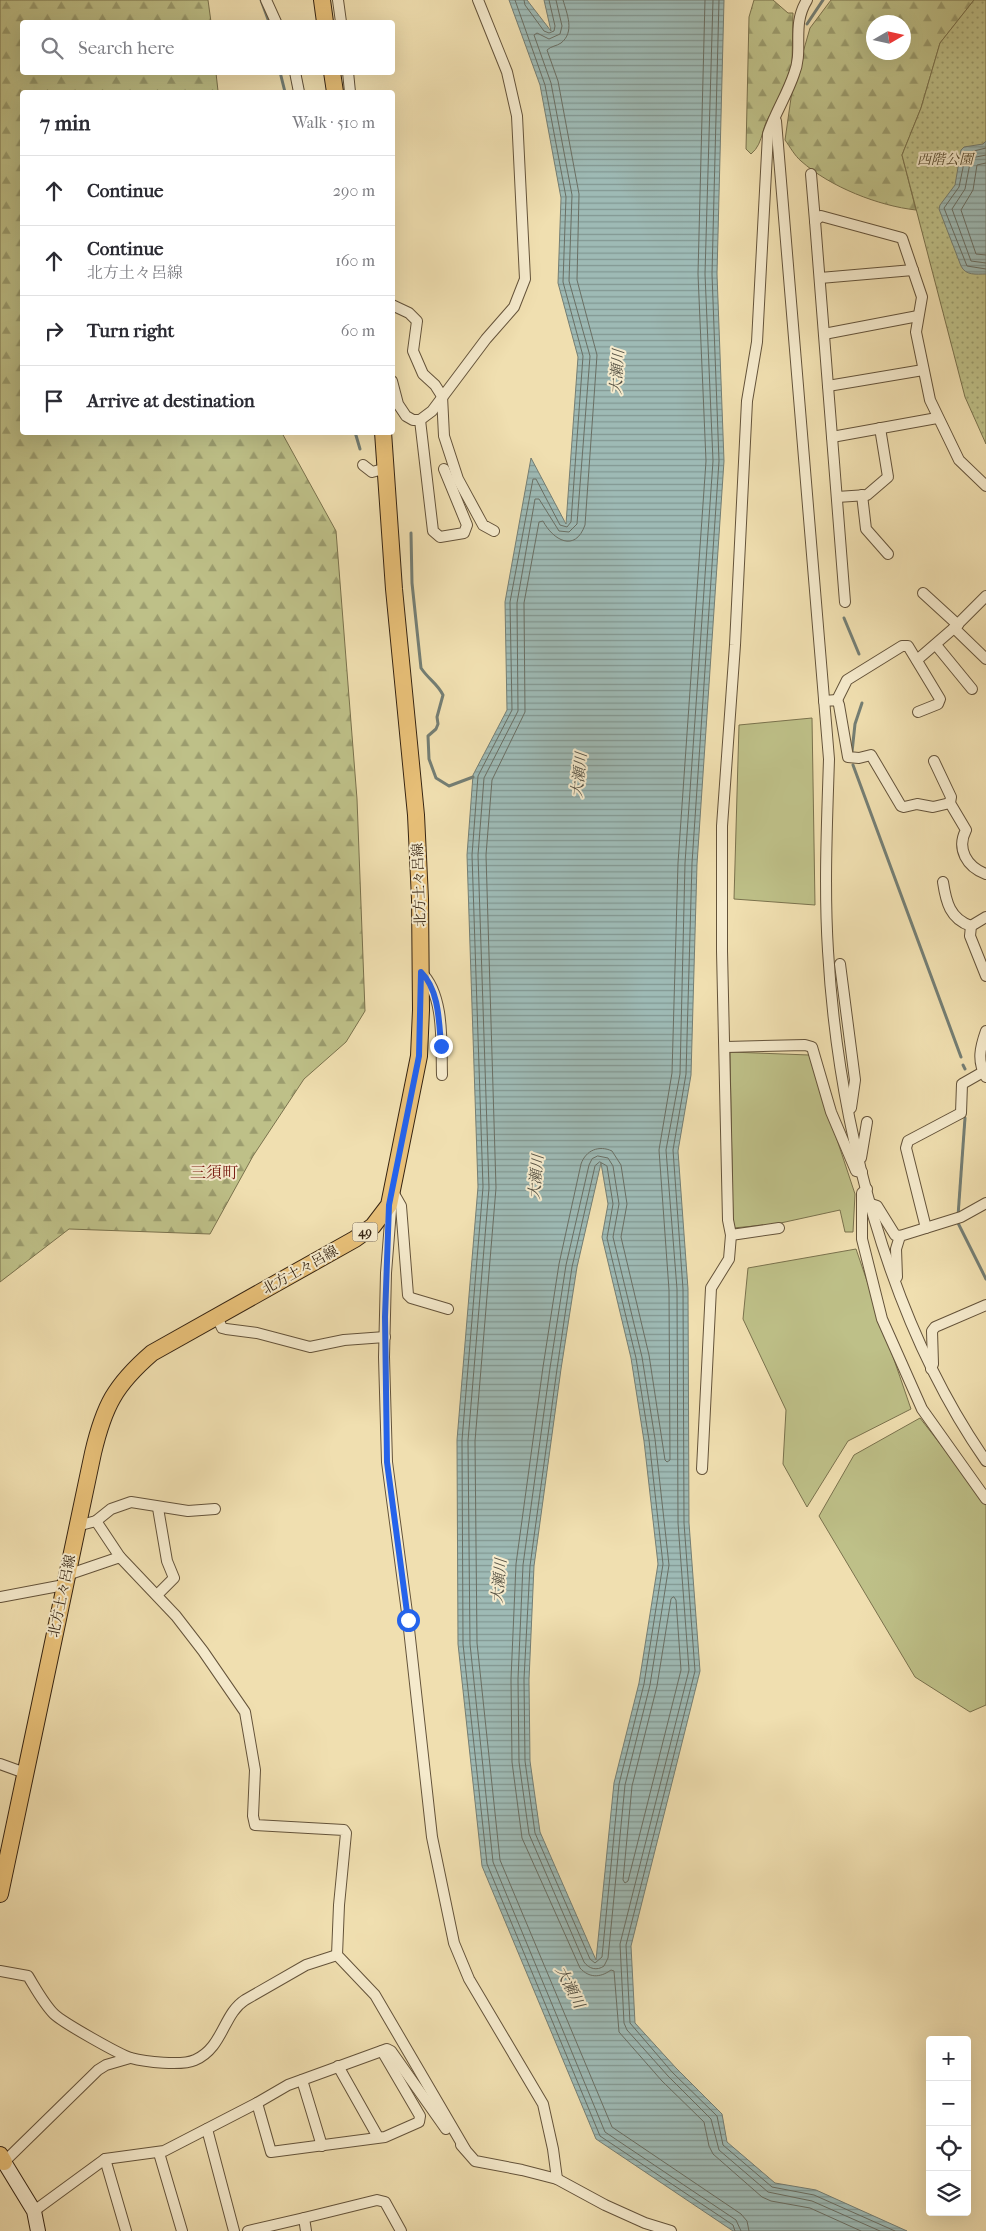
<!DOCTYPE html>
<html lang="en">
<head>
<meta charset="utf-8">
<style>
  :root { --surface:#fff; --page:#f7f7f7; --text:#2b2b33; --muted:#7c7c81; --line:#e1e1e2 }
  body { margin:0; font-family:"IM FELL French Canon","Noto Serif JP",serif; background:var(--page); color:var(--text) }
  .controls { position:absolute; right:15px; bottom:15px; display:grid; overflow:hidden; border-radius:5px; box-shadow:0 5px 20px #0002 }
  .controls button { width:45px; height:45px; display:grid; place-items:center; padding:0; border:0; border-bottom:1px solid var(--line); background:var(--surface); color:var(--text); font:25px sans-serif }
  .compass { position:absolute; left:866px; top:15px; width:45px; height:45px; border-radius:50%; background:var(--surface); box-shadow:0 5px 20px #0002; rotate:81deg }
  .stop { position:absolute; width:15px; height:15px; margin:-11px; border:4px solid #2563eb; border-radius:50%; background:#fff }
  .stop.end { background:#2563eb; border-color:#fff; box-shadow:0 1px 5px #0008 }
  .list { margin:0; padding:0; list-style:none }
  h2 { display:flex; justify-content:space-between; align-items:center; height:65px; margin:0; padding:0 20px; font-size:21px }
  h2 small { font-size:16px; font-weight:400; color:var(--muted) }
  .list li { display:grid; grid-template-columns:32px 1fr auto; gap:15px; align-items:center; box-sizing:border-box; height:70px; padding:0 20px; border-top:1px solid var(--line) }
  .list b { display:block; font-size:19px; white-space:nowrap }
  .list p { margin:0; font-size:16px; white-space:nowrap; color:var(--muted) }
  .list em { font-size:16px; font-style:normal; color:var(--muted) }
  .icon { flex:none; width:28px; height:28px; fill:none; stroke:currentColor; stroke-width:2; stroke-linecap:round; stroke-linejoin:round }
  .map { position:relative; flex:none; width:986px; height:2231px; overflow:hidden }
  .search { position:absolute; background:var(--surface); box-shadow:0 5px 20px #0002; left:20px; top:20px; width:375px; height:55px; display:flex; align-items:center; gap:12px; box-sizing:border-box; padding:0 18px; border-radius:5px; color:var(--muted); font-size:19px }
  .panel { position:absolute; background:var(--surface); box-shadow:0 5px 20px #0002; left:20px; top:90px; width:375px; height:345px; border-radius:5px }
  .map>svg:first-child { display:block }
  .grass { fill:#bec088; stroke:#7a724d }
  .forest { fill:url(#forest-firs); stroke:#7a724d; fill-rule:evenodd }
  .park { fill:url(#park-dots); stroke:#7a724d }
  .water { fill:url(#water-rules); stroke:#747e74; fill-rule:evenodd }
  .lines { fill:none; stroke-linecap:round; stroke-linejoin:round }
  .shore { stroke:#6a6f64; stroke-width:1 }
  .stream { stroke:#747e74; stroke-width:3 }
  .minor-casing { stroke:#64533a; stroke-width:12 }
  .secondary-casing { stroke:#362412; stroke-width:16 }
  .primary-casing { stroke:#362412; stroke-width:18 }
  .minor { stroke:#f5eacc; stroke-width:10 }
  .secondary { stroke:#f5eacc; stroke-width:14 }
  .primary { stroke:#e8c078; stroke-width:16 }
  .route { stroke:#2563eb; stroke-width:6 }
  .labels { text-anchor:middle; dominant-baseline:central; stroke-width:4; stroke-linejoin:round; paint-order:stroke }
  .shield { fill:#f5eacc; stroke:#6f5f4a; stroke-width:1 }
  .shield-label { font-size:12px; font-weight:bold; fill:#362412 }
  .park-label { font-size:14px; font-style:italic; fill:#584b30; stroke:#f5eacc }
  .street-label { font-size:14px; fill:#362412; stroke:#f5eacc }
  .water-label { font-size:15px; font-style:italic; fill:#555143; stroke:#f5eacc }
  .quarter-label { font-size:16px; fill:#7a1f14; stroke:#f5eacc }
</style>
</head>
<body>
<div class="map">
<svg width="986" height="2231" viewBox="0 0 986 2231">
  <defs>
    <pattern id="forest-firs" width="22" height="20" patternUnits="userSpaceOnUse" patternTransform="scale(1.25)"><rect width="22" height="20" fill="#bec088"/><path d="M5 1l3.5 6h-7zM16 11l3.5 6h-7z" fill="#9b9c6e"/></pattern>
    <pattern id="park-dots" width="8" height="8" patternUnits="userSpaceOnUse" patternTransform="scale(1.25)"><rect width="8" height="8" fill="#bec088"/><path d="M2 2h.1M6 6h.1" fill="none" stroke="#9b9c6e" stroke-width="1.8" stroke-linecap="round"/></pattern>
    <pattern id="water-rules" width="6" height="5" patternUnits="userSpaceOnUse" patternTransform="scale(1.25)"><rect width="6" height="5" fill="#9ebab5"/><path d="M0 2.5h6" fill="none" stroke="#829792"/></pattern>
  </defs>
  <rect width="100%" height="100%" fill="#f0dfb0"/>
  <filter id="stains"><feTurbulence type="fractalNoise" baseFrequency=".004" numOctaves="4"/><feColorMatrix values="0 0 0 0 .2 0 0 0 0 .09 0 0 0 0 .02 0 0 0 .5 -.17"/></filter>
  <radialGradient id="worn" r=".72"><stop offset=".6" stop-color="#630" stop-opacity="0"/><stop offset="1" stop-color="#630" stop-opacity=".3"/></radialGradient>
  <!-- grass -->
  <g class="grass">
    <path d="M812,718L815,905L734,899L739,725Z"/>
    <path d="M730,1052L809,1055L855,1194L853,1232H845L840,1210L776,1224L733,1228Z"/>
    <path d="M856,1249L911,1409L848,1441L807,1507L783,1464L786,1410L743,1319L748,1268Z"/>
    <path d="M920,1418L986,1503V1705L970,1712L915,1677L819,1516L854,1455Z"/>
  </g>
  <!-- forest -->
  <g class="forest">
    <path d="M0,0H208L211,22H22V72L216,73L218,91L22,92V432L282,433L336,531L357,799L365,1011L346,1042L304,1079L253,1156L210,1234L69,1229L0,1282Z"/>
    <path d="M754,0H773L788,13H793L792,66L773,112C761,122 765,143 751,154L746,149L749,17Z"/>
    <path d="M831,0H974L940,43L921,108L902,155L916,210C879,206 830,187 801,161C795,156 790,147 785,140L792,91L810,28ZM874,22H904V52H874Z"/>
  </g>
  <!-- park -->
  <path class="park" d="M974,0H986V444L965,397L902,155L921,108L940,43Z"/>
  <!-- water -->
  <g class="water">
    <path d="M509,0H527L551,31L544,0H724L717,274L724,461L697,864L691,1075L678,1151L688,1289L689,1523L700,1671L631,1946L635,2023L676,2068L722,2114L727,2142L775,2183L816,2190L907,2231H733L596,2139L482,1866L458,1644L457,1440L478,1187L467,855L473,775L507,710L505,602L531,458L566,524L578,357L558,283L561,198L540,85ZM601,1163L608,1204L602,1237L631,1358L644,1441L658,1564L639,1683L614,1783L596,1960L540,1832L530,1761L529,1680L534,1566L561,1369L577,1267Z"/>
    <path d="M986,141V274C976,274 966,276 961,266L939,209L940,205L955,185L961,150L964,147L983,144Z"/>
  </g>
  <g class="lines">
    <!-- shore -->
    <g class="shore">
      <path d="M515,0L545,85L566,197L563,282L583,356L571,522L567,527L560,525L536,479H533L510,602L512,710L478,776L472,855L483,1187L462,1440L463,1644L487,1864L600,2136L733,2225L735,2231"/>
      <path d="M524,0L525,5L544,31L549,33L554,31L555,26L549,0"/>
      <path d="M556,0L562,26L560,34L549,39L537,33L534,35L551,83L572,195L569,281L590,356L577,524L569,532L559,531L539,499H535L517,603L518,711L484,778L478,855L489,1188L468,1441L470,1644L493,1862L605,2132L736,2220L741,2231"/>
      <path d="M563,0C567,14 575,32 561,43C557,46 551,46 547,50L558,81L579,194L577,280L597,355L585,525C575,553 553,540 543,521L539,522L524,603L525,712L492,780L486,855L496,1188L475,1441L477,1643L500,1860L612,2127L741,2214L747,2221L749,2231"/>
      <path d="M705,0L698,274L706,461L678,863L672,1073L659,1150L669,1290L670,1460L667,1462L665,1460L649,1355L621,1237L627,1204L621,1165L612,1151C599,1145 586,1150 581,1164L559,1264L543,1367L516,1564L511,1679L512,1762L522,1838L580,1968C589,1978 600,1978 611,1970L614,1971L619,2032L662,2081L704,2122L709,2146L713,2154L762,2197L771,2201L810,2208L861,2231"/>
      <path d="M713,0L705,274L713,461L685,863L680,1074L666,1150L677,1289L678,1523L689,1670L620,1944L624,2023L627,2030L668,2076L711,2119L719,2150L768,2192L812,2201L880,2231"/>
      <path d="M719,0L712,274L719,461L692,863L686,1074L673,1150L683,1289L684,1523L695,1671L626,1945L630,2023L672,2072L717,2116L723,2145L772,2187L814,2195L895,2231"/>
      <path d="M986,148L966,153L959,187L944,208L967,266L986,269"/>
      <path d="M986,155L971,158L965,189L952,209L971,261L986,263"/>
      <path d="M986,163L977,165L973,190L961,210L976,254L986,255"/>
      <path d="M598,1156L608,1158L613,1166L619,1204L613,1237L642,1357L655,1439L669,1565L650,1685L625,1785L608,1958L604,1966C597,1971 589,1969 584,1962L529,1834L519,1762L518,1679L523,1565L550,1368L566,1265L589,1165L592,1159Z"/>
      <path d="M600,1162L607,1166L613,1204L607,1238L636,1358L649,1440L663,1564L644,1684L619,1784L602,1957L595,1963L590,1959L535,1833L525,1761L524,1679L530,1566L557,1369L572,1267L595,1166Z"/>
      <path d="M674,1597L676,1600L681,1670L628,1881L625,1883L623,1880L632,1786L657,1686L671,1599Z"/>
    </g>
    <!-- stream -->
    <g class="stream">
      <path d="M261,0L269,22"/>
      <path d="M807,24L823,0"/>
      <path d="M280,72L285,92"/>
      <path d="M355,432L360,449"/>
      <path d="M411,533L412,583L421,668C429,680 437,683 443,695L437,717L438,724L436,729L428,736L429,759L436,778L449,786L473,777"/>
      <path d="M844,618L859,654"/>
      <path d="M852,752L855,724L862,703"/>
      <path d="M853,765L961,1057"/>
      <path d="M963,1065L965,1069"/>
      <path d="M958,1216L965,1118"/>
      <path d="M958,1223L986,1279"/>
    </g>
    <!-- minor casing -->
    <g class="minor-casing">
      <g id="minor">
        <path d="M266,0L276,22"/>
        <path d="M338,0L341,22"/>
        <path d="M295,72L299,92"/>
        <path d="M348,72L350,92"/>
        <path d="M776,121L829,759C827,823 824,887 828,951C838,1122 887,1319 986,1461"/>
        <path d="M811,174L815,221"/>
        <path d="M820,278L913,270"/>
        <path d="M392,305L409,313L417,321L413,351L423,374L435,385L442,396L444,436L458,479L483,525L494,531"/>
        <path d="M824,334L918,316"/>
        <path d="M392,381L398,404L406,416L413,420H420L432,411L486,339L514,307L525,279L517,116L507,72L478,0"/>
        <path d="M828,386L923,370"/>
        <path d="M420,420L433,531L440,537L464,533L467,525L444,469"/>
        <path d="M832,437L937,418"/>
        <path d="M363,465L372,472L387,468"/>
        <path d="M862,495L866,529L888,554"/>
        <path d="M837,497L867,495L888,477L880,428"/>
        <path d="M923,593L958,625"/>
        <path d="M986,596L954,628L986,659"/>
        <path d="M845,602L815,221L821,216L902,238L922,297L916,332L930,400L959,460L986,486"/>
        <path d="M936,645L972,689"/>
        <path d="M917,660L954,628"/>
        <path d="M837,700L847,680L902,646H908L940,699L938,704L918,712"/>
        <path d="M824,701L837,700L839,705L848,757L859,758L871,755L901,806L904,807L917,804L933,807L950,803"/>
        <path d="M934,761L951,797L950,803L966,830C956,849 967,867 986,874"/>
        <path d="M943,882C946,902 950,919 971,926"/>
        <path d="M986,917L971,926L970,936L986,976"/>
        <path d="M840,964L855,1080L851,1108"/>
        <path d="M421,972C445,995 441,1044 442,1075"/>
        <path d="M986,1031C980,1048 977,1061 986,1077"/>
        <path d="M726,1047L805,1045L812,1047L831,1112L856,1171L862,1172"/>
        <path d="M861,1158L867,1122"/>
        <path d="M867,1189L862,1193V1239L882,1319L922,1409L986,1499"/>
        <path d="M393,1192L401,1206L408,1295L411,1298L448,1309"/>
        <path d="M871,1204L877,1206L895,1235L900,1236"/>
        <path d="M389,1205L391,1210L386,1273L384,1357L387,1462L408,1620L432,1837L454,1943L469,1979L543,2104L553,2149L557,2179"/>
        <path d="M926,1228L906,1148L908,1141L961,1113L962,1084L983,1072"/>
        <path d="M731,1235L779,1228"/>
        <path d="M897,1277L896,1249L900,1236L961,1217L986,1203"/>
        <path d="M217,1316L222,1328L226,1329L257,1333L310,1347L344,1340L385,1337"/>
        <path d="M931,1369L933,1364L932,1331L935,1327L986,1305"/>
        <path d="M702,1469L711,1288L729,1259L731,1235L728,1220L722,951V826L735,645L747,401L757,342L768,134C775,113 787,95 794,74C804,49 791,26 807,0"/>
        <path d="M96,1521L120,1557"/>
        <path d="M77,1526L96,1521L111,1509L131,1502L188,1511L215,1509"/>
        <path d="M67,1572L73,1573L120,1557L176,1616L203,1651L245,1712L255,1770L253,1816L255,1825L344,1830L346,1833L339,1905L337,1955L375,1995L465,2149"/>
        <path d="M157,1595L174,1578L167,1561L158,1508"/>
        <path d="M0,1597L64,1585"/>
        <path d="M0,1764L25,1773"/>
        <path d="M0,1971L28,1976C36,1989 44,2004 54,2014C62,2022 120,2055 131,2058C145,2062 182,2066 195,2060C223,2048 223,2014 245,2000L306,1965L337,1955"/>
        <path d="M338,2066L378,2137"/>
        <path d="M302,2080L322,2146"/>
        <path d="M257,2103L271,2152L385,2137L419,2122L420,2116L382,2051"/>
        <path d="M207,2129L234,2231"/>
        <path d="M461,2145L475,2161L522,2170L557,2179L605,2205L645,2223L671,2231"/>
        <path d="M159,2153L182,2231"/>
        <path d="M105,2159L126,2231"/>
        <path d="M4,2162L98,2070L106,2065L130,2058"/>
        <path d="M34,2211L105,2159L164,2151L257,2103L288,2085L387,2049L391,2051L446,2129"/>
        <path d="M248,2231L304,2218"/>
        <path d="M306,2231L304,2218L377,2200L385,2202L401,2231"/>
      </g>
    </g>
    <!-- secondary casing -->
    <g class="secondary-casing">
      <path id="secondary" d="M4,2162L34,2211L38,2231"/>
    </g>
    <!-- primary casing -->
    <g class="primary-casing">
      <g id="primary">
        <path d="M322,0L325,22"/>
        <path d="M332,72L335,92"/>
        <path d="M0,1894L93,1453C104,1406 115,1385 152,1353L355,1239L373,1226L389,1205L419,1056L421,1010L420,899L416,815L394,589L383,432"/>
        <path d="M0,2155L4,2162"/>
      </g>
    </g>
    <!-- minor -->
    <use href="#minor" class="minor"/>
    <!-- secondary -->
    <use href="#secondary" class="secondary"/>
    <!-- primary -->
    <use href="#primary" class="primary"/>
  </g>
  <g class="lines">
    <!-- route -->
    <path class="route" d="M408,1620L387,1462L385,1317L389,1205L419,1056L421,972C439,990 439,1021 441,1046"/>
  </g>
  <g class="labels">
    <!-- shield labels -->
    <rect class="shield" x="352.5" y="1222.5" width="25" height="19" rx="4"/>
    <g class="shield-label">
      <text x="365" y="1232">49</text>
    </g>
    <!-- park labels -->
    <g class="park-label">
      <text x="945" y="159">西階公園</text>
    </g>
    <!-- street labels -->
    <g class="street-label">
      <text transform="translate(419 885) rotate(-92)">北方土々呂線</text>
      <text transform="translate(300 1270) rotate(-29)">北方土々呂線</text>
      <text transform="translate(62 1596) rotate(-78)">北方土々呂線</text>
    </g>
    <!-- water labels -->
    <g class="water-label">
      <text transform="translate(617 372) rotate(-86)">大瀬川</text>
      <text transform="translate(579 775) rotate(-84)">大瀬川</text>
      <text transform="translate(536 1177) rotate(-85)">大瀬川</text>
      <text transform="translate(499 1581) rotate(-85)">大瀬川</text>
      <text transform="translate(570 1987) rotate(63)">大瀬川</text>
    </g>
    <!-- quarter labels -->
    <g class="quarter-label">
      <text x="214" y="1172">三須町</text>
    </g>
  </g>
  <rect width="100%" height="100%" filter="url(#stains)"/>
  <rect width="100%" height="100%" fill="url(#worn)"/>
</svg>
<div class="controls">
<button>+</button>
<button>−</button>
<button><svg class="icon" aria-label="locate" viewBox="0 0 24 24"><circle cx="12" cy="12" r="6"/><path d="M12 2v4M12 18v4M2 12h4M18 12h4"/></svg></button>
<button><svg class="icon" aria-label="layers" viewBox="0 0 24 24"><path d="M12 4l9 5-9 5-9-5zM3 14l9 5 9-5"/></svg></button>
</div>
<svg class="compass" viewBox="-18 -18 36 36"><path d="M0-13l5 13h-10z" fill="#e53935"/><path d="M0 13l5-13h-10z" fill="#7c7c81"/></svg>
<div class="stop" style="left:408px;top:1620px"></div>
<div class="stop end" style="left:441px;top:1046px"></div>
<div class="search"><svg class="icon" aria-label="search" viewBox="0 0 24 24"><circle cx="10" cy="10" r="6"/><path d="M15 15l6 6"/></svg>Search here</div>
<section class="panel">
<h2>7 min<small>Walk · 510 m</small></h2>
<ul class="list">
<li><svg class="icon" aria-label="ahead" viewBox="0 0 24 24"><path d="M12 20V5M6 11l6-6 6 6"/></svg><div><b>Continue</b></div><em>290 m</em></li>
<li><svg class="icon" aria-label="ahead" viewBox="0 0 24 24"><path d="M12 20V5M6 11l6-6 6 6"/></svg><div><b>Continue</b><p>北方土々呂線</p></div><em>160 m</em></li>
<li><svg class="icon" aria-label="right" viewBox="0 0 24 24"><path d="M7 20v-9h11M14 6l5 5-5 5"/></svg><div><b>Turn right</b></div><em>60 m</em></li>
<li><svg class="icon" aria-label="arrive" viewBox="0 0 24 24"><path d="M6 21V4h12l-3 4 3 4H6"/></svg><div><b>Arrive at destination</b></div></li>
</ul>
</section>
</div>
</body>
</html>
